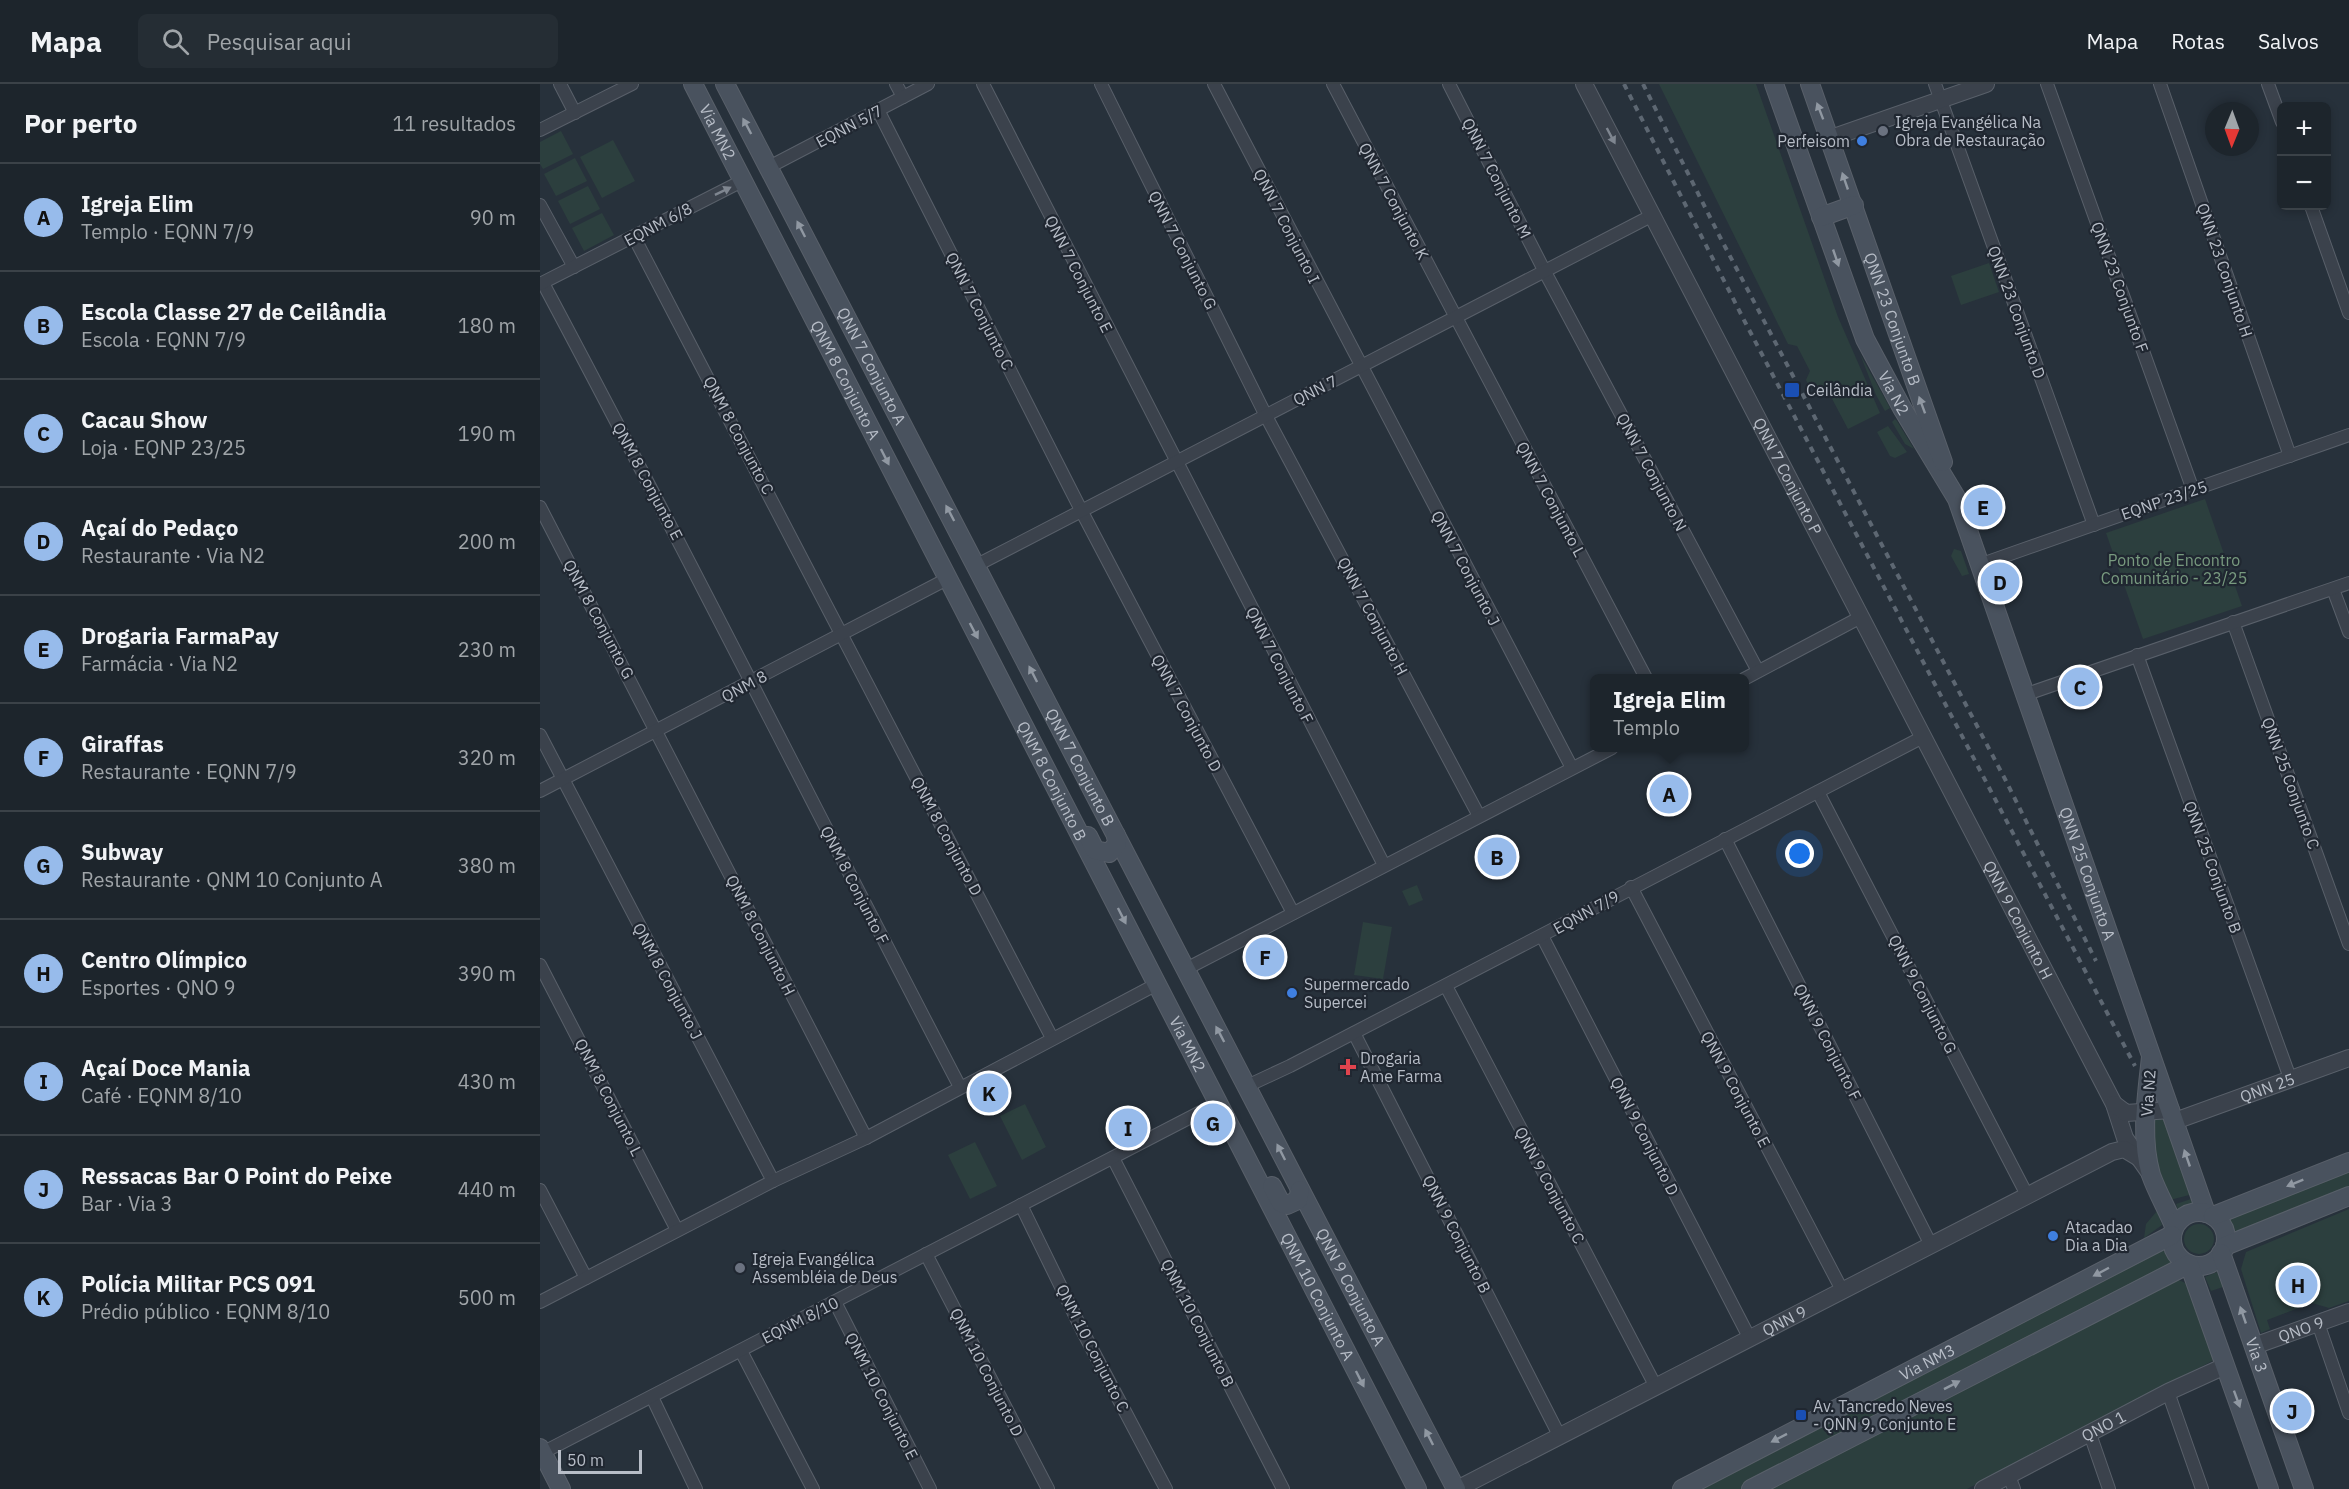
<!DOCTYPE html>
<html lang="pt">
<head>
<meta charset="utf-8">
<style>
  :root { --surface:#1d252c; --page:#252d34; --text:#f1f3f6; --muted:#a0a5a9; --line:#3b4248; --accent:#97bbeb }
  body { margin:0; font-family:"IBM Plex Sans",sans-serif; background:var(--page); color:var(--text) }
  .controls { position:absolute; right:18px; top:18px; display:grid; overflow:hidden; border-radius:9px; box-shadow:0 3px 9px #0003 }
  .controls button { width:54px; height:54px; display:grid; place-items:center; padding:0; border:0; border-bottom:2px solid var(--line); background:var(--surface); color:var(--text); font:30px sans-serif }
  .compass { position:absolute; left:1665px; top:18px; width:54px; height:54px; border-radius:50%; background:var(--surface); box-shadow:0 3px 9px #0003; rotate:181deg }
  .scale { position:absolute; left:18px; bottom:15px; width:84px; box-sizing:border-box; padding-left:6px; border:3px solid #b7bdc7; border-top:0; font-size:16px; line-height:21px; white-space:nowrap; color:#b7bdc7; -webkit-text-stroke:4px #202731; paint-order:stroke }
  .you { position:absolute; left:1260px; top:770px; width:21px; height:21px; margin:-15px; border:4px solid #fff; border-radius:50%; background:#1a73e8; box-shadow:0 0 0 9px #1a73e833 }
  .badge { display:grid; place-items:center; width:39px; height:39px; border-radius:50%; background:var(--accent); color:#111; font-size:20px; font-weight:700 }
  .pin { position:absolute; translate:-50% -50%; border:3px solid #fff; box-shadow:0 2px 6px #0006 }
  .popup { position:absolute; left:1050px; top:590px; width:159px; height:78px; box-sizing:border-box; display:grid; place-content:center; border-radius:9px; background:var(--surface); filter:drop-shadow(0 2px 4px #0005); font-size:20px; white-space:nowrap; color:var(--muted) }
  .popup b { font-size:22px; color:var(--text) }
  .popup::after { content:''; position:absolute; left:50%; top:100%; margin-left:-12px; border:12px solid transparent; border-top-color:var(--surface) }
  .list { margin:0; padding:0; list-style:none }
  h2 { display:flex; justify-content:space-between; align-items:center; height:78px; margin:0; padding:0 24px; font-size:26px }
  h2 small { font-size:20px; font-weight:400; color:var(--muted) }
  .list li { display:grid; grid-template-columns:39px 1fr auto; gap:18px; align-items:center; box-sizing:border-box; height:108px; padding:0 24px; border-top:2px solid var(--line) }
  .list b { display:block; font-size:22px; white-space:nowrap }
  .list p { margin:0; font-size:20px; white-space:nowrap; color:var(--muted) }
  .list em { font-size:20px; font-style:normal; color:var(--muted) }
  .icon { flex:none; width:33px; height:33px; fill:none; stroke:currentColor; stroke-width:2; stroke-linecap:round; stroke-linejoin:round }
  .map { position:relative; flex:none; width:1809px; height:1405px; overflow:hidden }
  header { display:flex; align-items:center; gap:36px; box-sizing:border-box; height:84px; padding:0 30px; background:var(--surface); border-bottom:2px solid var(--line) }
  header strong { font-size:28px }
  nav { display:flex; gap:33px; margin-inline-start:auto; font-size:21px }
  .search { width:420px; height:54px; background:var(--page); display:flex; align-items:center; gap:15px; box-sizing:border-box; padding:0 21px; border-radius:9px; color:var(--muted); font-size:22px }
  main { display:flex }
  aside { flex:1; background:var(--surface) }
  .map>svg:first-child { display:block }
  .green { fill:#2c3f3e }
  .lines { fill:none; stroke-linecap:round; stroke-linejoin:round }
  .minor-casing { stroke:#59606a; stroke-width:14 }
  .tertiary-casing { stroke:#59606a; stroke-width:18 }
  .secondary-casing { stroke:#59606a; stroke-width:20 }
  .minor { stroke:#3b424c; stroke-width:12 }
  .tertiary { stroke:#3b424c; stroke-width:16 }
  .secondary { stroke:#49525e; stroke-width:18 }
  .rail { stroke:#5d6772; stroke-width:4; stroke-dasharray:6 6; stroke-linecap:butt }
  .oneway { fill:#9098a2 }
  .oneway2 { fill:#7f8690 }
  .worship-dot { fill:#6b7280; stroke:#202731; stroke-width:2 }
  .shop-dot { fill:#3f7fe0; stroke:#202731; stroke-width:2 }
  .transit-dot { fill:#1a4fb4; stroke:#202731; stroke-width:2 }
  .health-dot { fill:#e0444e; stroke:#202731; stroke-width:2 }
  .labels { text-anchor:middle; dominant-baseline:central; stroke-width:4.5; stroke-linejoin:round; paint-order:stroke }
  .poi-label { font-size:16px; fill:#b7bdc7; stroke:#202731; text-anchor:start }
  .street-label { font-size:16px; fill:#b7bdc7; stroke:#202731 }
  .park-label { font-size:16px; fill:#789a7f; stroke:#202731 }
</style>
</head>
<body>
<header>
<strong>Mapa</strong>
<div class="search"><svg class="icon" aria-label="search" viewBox="0 0 24 24"><circle cx="10" cy="10" r="6"/><path d="M15 15l6 6"/></svg>Pesquisar aqui</div>
<nav><a>Mapa</a><a>Rotas</a><a>Salvos</a></nav>
</header>
<main>
<aside>
<h2>Por perto<small>11 resultados</small></h2>
<ul class="list">
<li><span class="badge">A</span><div><b>Igreja Elim</b><p>Templo · EQNN 7/9</p></div><em>90 m</em></li>
<li><span class="badge">B</span><div><b>Escola Classe 27 de Ceilândia</b><p>Escola · EQNN 7/9</p></div><em>180 m</em></li>
<li><span class="badge">C</span><div><b>Cacau Show</b><p>Loja · EQNP 23/25</p></div><em>190 m</em></li>
<li><span class="badge">D</span><div><b>Açaí do Pedaço</b><p>Restaurante · Via N2</p></div><em>200 m</em></li>
<li><span class="badge">E</span><div><b>Drogaria FarmaPay</b><p>Farmácia · Via N2</p></div><em>230 m</em></li>
<li><span class="badge">F</span><div><b>Giraffas</b><p>Restaurante · EQNN 7/9</p></div><em>320 m</em></li>
<li><span class="badge">G</span><div><b>Subway</b><p>Restaurante · QNM 10 Conjunto A</p></div><em>380 m</em></li>
<li><span class="badge">H</span><div><b>Centro Olímpico</b><p>Esportes · QNO 9</p></div><em>390 m</em></li>
<li><span class="badge">I</span><div><b>Açaí Doce Mania</b><p>Café · EQNM 8/10</p></div><em>430 m</em></li>
<li><span class="badge">J</span><div><b>Ressacas Bar O Point do Peixe</b><p>Bar · Via 3</p></div><em>440 m</em></li>
<li><span class="badge">K</span><div><b>Polícia Militar PCS 091</b><p>Prédio público · EQNM 8/10</p></div><em>500 m</em></li>
</ul>
</aside>
<div class="map">
<svg width="1809" height="1405" viewBox="0 0 1809 1405">
  <rect width="100%" height="100%" fill="#27313b"/>
  <!-- green -->
  <g class="green">
    <path d="M1119,0H1216L1298,233L1340,329L1308,345L1289,309L1284,308L1281,313L1275,303L1270,304L1266,296L1270,287L1257,262L1248,260Z"/>
    <path d="M21,47L33,70L3,85L0,80V58Z"/>
    <path d="M73,56L95,97L62,114L40,73Z"/>
    <path d="M35,74L47,97L16,112L4,90Z"/>
    <path d="M48,102L60,125L30,140L18,117Z"/>
    <path d="M62,129L74,151L44,167L32,144Z"/>
    <path d="M1449,179L1459,208L1421,221L1411,192Z"/>
    <path d="M1320,270L1350,324L1345,327L1336,311Z"/>
    <path d="M1355,335L1357,337L1374,365L1365,360L1352,338Z"/>
    <path d="M1348,342L1367,368L1355,374L1350,372L1337,348Z"/>
    <path d="M1665,415L1702,522L1603,555L1566,449Z"/>
    <path d="M1414,465L1421,467L1429,490L1422,492L1411,472Z"/>
    <path d="M877,801L883,816L869,822L862,807Z"/>
    <path d="M823,838L852,843L843,895L814,891Z"/>
    <path d="M485,1020L506,1063L482,1076L460,1032Z"/>
    <path d="M1611,1033L1626,1034L1653,1110L1630,1116L1617,1090Z"/>
    <path d="M435,1058L457,1102L430,1115L408,1071Z"/>
    <path d="M1809,1085V1108L1691,1153L1684,1134Z"/>
    <path d="M1651,1115L1654,1124L1639,1129L1636,1120Z"/>
    <path d="M1809,1125V1217L1789,1224L1772,1219L1727,1236L1730,1245L1721,1249L1701,1185L1706,1168Z"/>
    <path d="M1617,1127L1622,1141L1604,1154L1606,1140Z"/>
    <circle cx="1659" cy="1155" r="15"/>
    <path d="M1620,1166L1627,1168L1634,1179L1201,1405H1155Z"/>
    <path d="M1677,1188L1683,1203L1671,1207L1665,1193Z"/>
    <path d="M1636,1195L1648,1200L1676,1275L1427,1405H1226Z"/>
  </g>
  <g class="lines">
    <!-- minor casing -->
    <g class="minor-casing">
      <g id="minor">
        <path d="M20,0L35,29"/>
        <path d="M356,0L363,13"/>
        <path d="M443,0L844,781"/>
        <path d="M561,0L726,332L939,732"/>
        <path d="M674,0L1032,684"/>
        <path d="M793,0L1106,594"/>
        <path d="M909,0L1005,188L1218,587"/>
        <path d="M1395,0L1554,441"/>
        <path d="M1507,0L1653,406"/>
        <path d="M1620,0L1750,372"/>
        <path d="M1728,0L1742,38"/>
        <path d="M338,26L542,428L753,829"/>
        <path d="M0,46L92,0"/>
        <path d="M229,83L388,0"/>
        <path d="M0,121L34,183"/>
        <path d="M1771,122L1809,229"/>
        <path d="M94,153L512,954"/>
        <path d="M3,199C145,465 280,735 420,1003"/>
        <path d="M0,200L202,97"/>
        <path d="M0,423L326,1054"/>
        <path d="M437,481L1113,131"/>
        <path d="M1439,481L1809,351"/>
        <path d="M1793,505L1809,548"/>
        <path d="M1693,538L1809,860"/>
        <path d="M1597,571L1750,994"/>
        <path d="M1204,595L1321,533"/>
        <path d="M1484,611L1809,499"/>
        <path d="M0,651L233,1097"/>
        <path d="M0,707L407,495"/>
        <path d="M1278,708L1487,1111"/>
        <path d="M1185,755L1391,1161"/>
        <path d="M1091,803L1302,1206"/>
        <path d="M1002,852L1209,1253"/>
        <path d="M0,881L137,1146"/>
        <path d="M646,885L1072,664"/>
        <path d="M906,902L1115,1301"/>
        <path d="M814,949L1019,1351"/>
        <path d="M707,1002L750,982L1383,653"/>
        <path d="M573,1074L743,1405"/>
        <path d="M0,1106L46,1194"/>
        <path d="M481,1121L543,1248L626,1405"/>
        <path d="M386,1170L508,1405"/>
        <path d="M0,1218L233,1097L326,1054L617,900"/>
        <path d="M295,1218L390,1405"/>
        <path d="M1778,1239L1809,1329"/>
        <path d="M201,1267L273,1405"/>
        <path d="M1628,1308L1662,1405"/>
        <path d="M112,1313L156,1405"/>
        <path d="M1550,1350L1569,1405"/>
        <path d="M2,1369L678,1019"/>
        <path d="M1469,1392L1474,1405"/>
      </g>
    </g>
    <!-- tertiary casing -->
    <g class="tertiary-casing">
      <g id="tertiary">
        <path id="s1" d="M1044,0L1574,1020L1585,1054L1611,1091"/>
        <path d="M1291,54L1446,0"/>
        <path d="M1574,1020L1586,1029L1631,1026"/>
        <path id="s2" d="M1635,1037L1809,974"/>
        <path id="s3" d="M1714,1262L1809,1228"/>
        <path id="s4" d="M917,1405L1572,1068L1584,1065L1599,1074"/>
        <path id="s5" d="M1443,1405L1628,1308L1685,1282"/>
      </g>
    </g>
    <!-- secondary casing -->
    <g class="secondary-casing">
      <g id="secondary">
        <path id="s6" d="M153,0L877,1405"/>
        <path id="s7" d="M185,0L916,1405"/>
        <path id="s8" d="M1234,0L1325,255L1362,324L1417,415L1666,1129"/>
        <path id="s9" d="M1270,0L1403,378"/>
        <path d="M1281,133L1314,121"/>
        <path d="M548,752L555,766L569,769L577,760L576,751"/>
        <path d="M1611,973C1607,1011 1600,1053 1611,1091C1617,1108 1627,1125 1634,1142"/>
        <path d="M732,1102L741,1119L747,1121L758,1116L760,1106"/>
        <circle cx="1659" cy="1155" r="27"/>
        <path d="M1673,1132L1809,1078"/>
        <path d="M1685,1162L1809,1112"/>
        <path id="s10" d="M1681,1169L1764,1405"/>
        <path d="M0,1364L21,1405"/>
        <path id="s11" d="M1142,1405L1632,1151"/>
        <path d="M1211,1405L1649,1180L1729,1405"/>
      </g>
    </g>
    <!-- minor -->
    <use href="#minor" class="minor"/>
    <!-- tertiary -->
    <use href="#tertiary" class="tertiary"/>
    <!-- secondary -->
    <use href="#secondary" class="secondary"/>
    <!-- rail -->
    <g class="rail">
      <path d="M1084,0L1205,238L1595,982"/>
      <path d="M1103,0L1181,155L1466,697L1556,877"/>
    </g>
  </g>
  <!-- one-way arrows -->
  <defs><path id="oneway-solid" d="M-6-.8H1V-3.2L6.5 0L1 3.2V.8H-6Z" transform="scale(1.5)"/></defs>
  <g class="oneway">
    <use href="#oneway-solid" transform="translate(1280 27) rotate(-111)"/>
    <use href="#oneway-solid" transform="translate(207 42) rotate(-118)"/>
    <use href="#oneway-solid" transform="translate(1305 97) rotate(-109)"/>
    <use href="#oneway-solid" transform="translate(261 145) rotate(-117)"/>
    <use href="#oneway-solid" transform="translate(1296 174) rotate(71)"/>
    <use href="#oneway-solid" transform="translate(1382 321) rotate(-110)"/>
    <use href="#oneway-solid" transform="translate(345 373) rotate(63)"/>
    <use href="#oneway-solid" transform="translate(410 429) rotate(-118)"/>
    <use href="#oneway-solid" transform="translate(434 547) rotate(62)"/>
    <use href="#oneway-solid" transform="translate(493 590) rotate(-117)"/>
    <use href="#oneway-solid" transform="translate(582 832) rotate(63)"/>
    <use href="#oneway-solid" transform="translate(680 950) rotate(-118)"/>
    <use href="#oneway-solid" transform="translate(741 1068) rotate(-117)"/>
    <use href="#oneway-solid" transform="translate(1647 1074) rotate(-109)"/>
    <use href="#oneway-solid" transform="translate(1755 1099) rotate(158)"/>
    <use href="#oneway-solid" transform="translate(1561 1188) rotate(152)"/>
    <use href="#oneway-solid" transform="translate(1703 1231) rotate(-109)"/>
    <use href="#oneway-solid" transform="translate(820 1295) rotate(63)"/>
    <use href="#oneway-solid" transform="translate(1412 1301) rotate(-27)"/>
    <use href="#oneway-solid" transform="translate(1697 1315) rotate(70)"/>
    <use href="#oneway-solid" transform="translate(889 1353) rotate(-117)"/>
    <use href="#oneway-solid" transform="translate(1239 1354) rotate(153)"/>
  </g>
  <g class="oneway2">
    <use href="#oneway-solid" transform="translate(1071 52) rotate(62)"/>
    <use href="#oneway-solid" transform="translate(183 107) rotate(-26)"/>
  </g>
  <!-- markers -->
  <g class="worship-dot">
    <circle cx="1343" cy="47" r="6"/>
    <circle cx="200" cy="1184" r="6"/>
  </g>
  <g class="shop-dot">
    <circle cx="1322" cy="57" r="6"/>
    <circle cx="752" cy="909" r="6"/>
    <circle cx="1513" cy="1152" r="6"/>
  </g>
  <g class="transit-dot">
    <rect x="1244" y="298" width="16" height="16" rx="3"/>
    <rect x="1255" y="1325" width="12" height="12" rx="3"/>
  </g>
  <path class="health-dot" d="M805 974h6v6h6v6h-6v6h-6v-6h-6v-6h6z"/>
  <g class="labels">
    <!-- poi labels -->
    <g class="poi-label">
      <text x="1355" y="38">Igreja Evangélica Na<tspan x="1355" dy="18">Obra de Restauração</tspan></text>
      <text x="1310" y="57" text-anchor="end">Perfeisom</text>
      <text x="1266" y="306">Ceilândia</text>
      <text x="764" y="900">Supermercado<tspan x="764" dy="18">Supercei</tspan></text>
      <text x="820" y="974">Drogaria<tspan x="820" dy="18">Ame Farma</tspan></text>
      <text x="1525" y="1143">Atacadao<tspan x="1525" dy="18">Dia a Dia</tspan></text>
      <text x="212" y="1175">Igreja Evangélica<tspan x="212" dy="18">Assembléia de Deus</tspan></text>
      <text x="1273" y="1322">Av. Tancredo Neves<tspan x="1273" dy="18">- QNN 9, Conjunto E</tspan></text>
    </g>
    <!-- street labels -->
    <g class="street-label">
      <text transform="translate(309 42) rotate(-28)">EQNN 5/7</text>
      <text stroke="none"><textPath href="#s6" startOffset="54">Via MN2</textPath></text>
      <text transform="translate(957 94) rotate(63)">QNN 7 Conjunto M</text>
      <text transform="translate(854 117) rotate(62)">QNN 7 Conjunto K</text>
      <text transform="translate(118 140) rotate(-28)">EQNM 6/8</text>
      <text transform="translate(747 142) rotate(63)">QNN 7 Conjunto I</text>
      <text transform="translate(643 166) rotate(63)">QNN 7 Conjunto G</text>
      <text transform="translate(1685 186) rotate(71)">QNN 23 Conjunto H</text>
      <text transform="translate(539 190) rotate(63)">QNN 7 Conjunto E</text>
      <text transform="translate(1580 203) rotate(70)">QNN 23 Conjunto F</text>
      <text transform="translate(440 227) rotate(63)">QNN 7 Conjunto C</text>
      <text transform="translate(1477 228) rotate(70)">QNN 23 Conjunto D</text>
      <text stroke="none"><textPath href="#s9" startOffset="249">QNN 23 Conjunto B</textPath></text>
      <text stroke="none"><textPath href="#s7" startOffset="318">QNN 7 Conjunto A</textPath></text>
      <text stroke="none"><textPath href="#s6" startOffset="333">QNM 8 Conjunto A</textPath></text>
      <text transform="translate(775 306) rotate(-27)">QNN 7</text>
      <text stroke="none"><textPath href="#s8" startOffset="332">Via N2</textPath></text>
      <text transform="translate(199 351) rotate(62)">QNM 8 Conjunto C</text>
      <text transform="translate(1112 388) rotate(62)">QNN 7 Conjunto N</text>
      <text stroke="none"><textPath href="#s1" startOffset="442">QNN 7 Conjunto P</textPath></text>
      <text transform="translate(108 397) rotate(62)">QNM 8 Conjunto E</text>
      <text transform="translate(1011 415) rotate(62)">QNN 7 Conjunto L</text>
      <text transform="translate(1624 416) rotate(-19)">EQNP 23/25</text>
      <text transform="translate(926 484) rotate(62)">QNN 7 Conjunto J</text>
      <text transform="translate(833 532) rotate(62)">QNN 7 Conjunto H</text>
      <text transform="translate(59 535) rotate(62)">QNM 8 Conjunto G</text>
      <text transform="translate(740 581) rotate(63)">QNN 7 Conjunto F</text>
      <text transform="translate(204 602) rotate(-28)">QNM 8</text>
      <text transform="translate(647 629) rotate(62)">QNN 7 Conjunto D</text>
      <text stroke="none"><textPath href="#s7" startOffset="770">QNN 7 Conjunto B</textPath></text>
      <text stroke="none"><textPath href="#s6" startOffset="784">QNM 8 Conjunto B</textPath></text>
      <text transform="translate(1751 699) rotate(70)">QNN 25 Conjunto C</text>
      <text transform="translate(407 752) rotate(62)">QNM 8 Conjunto D</text>
      <text transform="translate(1673 783) rotate(70)">QNN 25 Conjunto B</text>
      <text stroke="none"><textPath href="#s8" startOffset="852">QNN 25 Conjunto A</textPath></text>
      <text transform="translate(315 801) rotate(63)">QNM 8 Conjunto F</text>
      <text transform="translate(1046 828) rotate(-29)">EQNN 7/9</text>
      <text stroke="none"><textPath href="#s1" startOffset="942">QNN 9 Conjunto H</textPath></text>
      <text transform="translate(221 851) rotate(63)">QNM 8 Conjunto H</text>
      <text transform="translate(128 897) rotate(62)">QNM 8 Conjunto J</text>
      <text transform="translate(1383 910) rotate(63)">QNN 9 Conjunto G</text>
      <text transform="translate(1288 958) rotate(63)">QNN 9 Conjunto F</text>
      <text stroke="none"><textPath href="#s6" startOffset="1080">Via MN2</textPath></text>
      <text stroke="none"><textPath href="#s2" startOffset="98">QNN 25</textPath></text>
      <text transform="translate(1196 1005) rotate(62)">QNN 9 Conjunto E</text>
      <text transform="translate(1608 1009) rotate(-86)">Via N2</text>
      <text transform="translate(69 1013) rotate(63)">QNM 8 Conjunto L</text>
      <text transform="translate(1105 1052) rotate(63)">QNN 9 Conjunto D</text>
      <text transform="translate(1010 1101) rotate(62)">QNN 9 Conjunto C</text>
      <text transform="translate(917 1150) rotate(63)">QNN 9 Conjunto B</text>
      <text stroke="none"><textPath href="#s7" startOffset="1356">QNN 9 Conjunto A</textPath></text>
      <text stroke="none"><textPath href="#s6" startOffset="1364">QNM 10 Conjunto A</textPath></text>
      <text transform="translate(260 1236) rotate(-27)">EQNM 8/10</text>
      <text stroke="none"><textPath href="#s4" startOffset="368">QNN 9</textPath></text>
      <text transform="translate(658 1239) rotate(63)">QNM 10 Conjunto B</text>
      <text stroke="none"><textPath href="#s3" startOffset="50">QNO 9</textPath></text>
      <text transform="translate(553 1264) rotate(63)">QNM 10 Conjunto C</text>
      <text stroke="none"><textPath href="#s10" startOffset="108">Via 3</textPath></text>
      <text stroke="none"><textPath href="#s11" startOffset="276">Via NM3</textPath></text>
      <text transform="translate(447 1288) rotate(63)">QNM 10 Conjunto D</text>
      <text transform="translate(342 1312) rotate(63)">QNM 10 Conjunto E</text>
      <text stroke="none"><textPath href="#s5" startOffset="136">QNO 1</textPath></text>
    </g>
    <!-- park labels -->
    <g class="park-label">
      <text x="1634" y="476">Ponto de Encontro<tspan x="1634" dy="18">Comunitário - 23/25</tspan></text>
    </g>
  </g>
</svg>
<div class="controls">
<button>+</button>
<button>−</button>
</div>
<svg class="compass" viewBox="-18 -18 36 36"><path d="M0-13l5 13h-10z" fill="#e53935"/><path d="M0 13l5-13h-10z" fill="#a0a5a9"/></svg>
<div class="scale">50 m</div>
<div class="you"></div>
<div class="pin badge" style="left:1129px;top:710px">A</div>
<div class="popup"><b>Igreja Elim</b>Templo</div>
<div class="pin badge" style="left:957px;top:773px">B</div>
<div class="pin badge" style="left:1540px;top:603px">C</div>
<div class="pin badge" style="left:1460px;top:498px">D</div>
<div class="pin badge" style="left:1443px;top:423px">E</div>
<div class="pin badge" style="left:725px;top:873px">F</div>
<div class="pin badge" style="left:673px;top:1039px">G</div>
<div class="pin badge" style="left:1758px;top:1201px">H</div>
<div class="pin badge" style="left:588px;top:1044px">I</div>
<div class="pin badge" style="left:1752px;top:1327px">J</div>
<div class="pin badge" style="left:449px;top:1009px">K</div>
</div>
</main>
</body>
</html>
